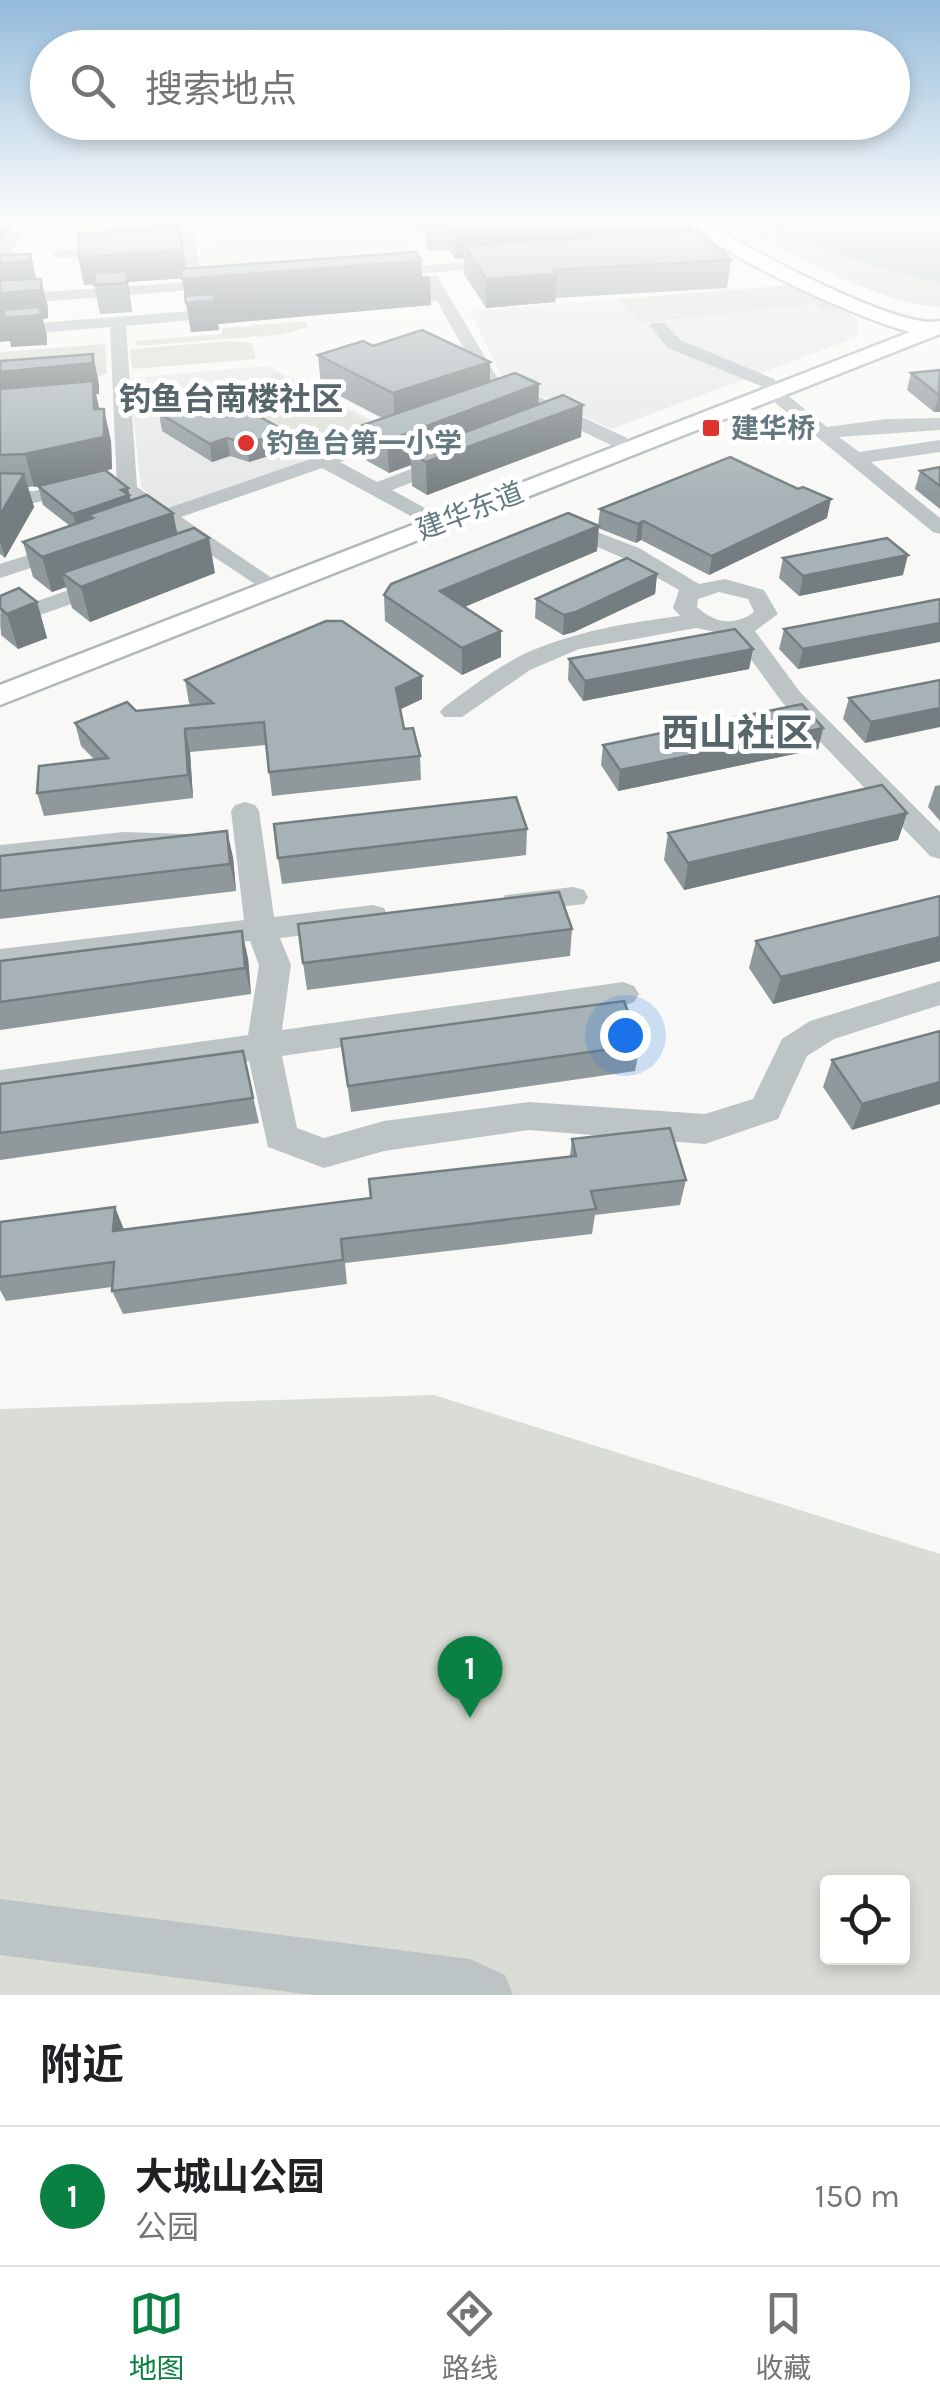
<!DOCTYPE html>
<html lang="zh">
<head>
<meta charset="utf-8">
<style>
  :root { --surface:#fff; --page:#f2f2f2; --text:#202124; --muted:#757577; --line:#e0e0e0; --accent:#0b8043 }
  body { margin:0; font-family:Karla,"Noto Sans SC",sans-serif; background:var(--page); color:var(--text) }
  .controls { position:absolute; right:30px; bottom:30px; display:grid; overflow:hidden; border-radius:10px; box-shadow:0 5px 15px #0003 }
  .controls button { width:90px; height:90px; display:grid; place-items:center; padding:0; border:0; border-bottom:2px solid var(--line); background:var(--surface); color:var(--text); font:50px sans-serif }
  .you { position:absolute; left:625px; top:1035px; width:35px; height:35px; margin:-25px; border:8px solid #fff; border-radius:50%; background:#1a73e8; box-shadow:0 0 0 15px #1a73e833 }
  .badge { display:grid; place-items:center; width:65px; height:65px; border-radius:50%; background:var(--accent); color:#fff; font-size:32px; font-weight:700 }
  .pin { position:absolute; translate:-50% -82px; filter:drop-shadow(0 2px 5px #0008) }
  .pin::after { content:''; position:absolute; top:52px; width:35px; height:30px; background:inherit; clip-path:polygon(0 0,100% 0,50% 100%) }
  .list { margin:0; padding:0; list-style:none }
  h2 { display:flex; justify-content:space-between; align-items:center; height:130px; margin:0; padding:0 40px; font-size:42px }
  h2 small { font-size:32px; font-weight:400; color:var(--muted) }
  .list li { display:grid; grid-template-columns:65px 1fr auto; gap:30px; align-items:center; box-sizing:border-box; height:140px; padding:0 40px; border-top:2px solid var(--line) }
  .list b { display:block; font-size:38px; white-space:nowrap }
  .list p { margin:0; font-size:32px; white-space:nowrap; color:var(--muted) }
  .list em { font-size:32px; font-style:normal; color:var(--muted) }
  .icon { flex:none; width:55px; height:55px; fill:none; stroke:currentColor; stroke-width:2; stroke-linecap:round; stroke-linejoin:round }
  .map { position:relative; flex:none; width:940px; height:1995px; overflow:hidden }
  .search { position:absolute; background:var(--surface); box-shadow:0 5px 15px #0003; left:30px; right:30px; top:30px; height:110px; display:flex; align-items:center; gap:25px; box-sizing:border-box; padding:0 35px; border-radius:55px; color:var(--muted); font-size:38px }
  .sheet { height:270px; background:var(--surface) }
  nav { display:flex; justify-content:space-around; align-items:center; box-sizing:border-box; height:140px; border-top:2px solid var(--line); background:var(--surface); font-size:28px; color:var(--muted) }
  nav a { display:grid; justify-items:center; gap:5px }
  nav .on { color:var(--accent) }
  .map>svg:first-child { display:block }
  .built { fill:#e6e8e7 }
  .green { fill:#daddd5; fill-rule:evenodd }
  .water { fill:#b6c6c7 }
  .lines { fill:none; stroke-linecap:round; stroke-linejoin:round }
  .major-casing { stroke:#b1b8ba; stroke-width:5 }
  .path { stroke:#babec0; stroke-width:2.5; stroke-dasharray:2.5 2.5; stroke-linecap:butt }
  .minor { fill:#bdc4c6; fill-rule:evenodd }
  .major { fill:#fff; fill-rule:evenodd }
  .wall { fill:#8f999c }
  .shaded-wall { fill:#747d7f }
  .building { fill:#a6b2b5; stroke:#747d7f; stroke-width:2.5 }
  .poi-dot { fill:#df3330; stroke:#fff; stroke-width:4 }
  .labels { text-anchor:middle; dominant-baseline:central; stroke-width:10; stroke-linejoin:round; paint-order:stroke }
  .far-poi-label { font-size:28px; font-weight:bold; fill:#647a80; stroke:#fff; text-anchor:start }
  .far-street-label { font-size:28px; fill:#647a80; stroke:#fff }
  .far-quarter-label { font-size:32px; font-weight:bold; fill:#56666b; stroke:#fff }
  .quarter-label { font-size:38px; font-weight:bold; fill:#56666b; stroke:#fff }
</style>
</head>
<body>
<div class="map">
<svg width="940" height="1995" viewBox="0 0 940 1995">
  <rect width="100%" height="100%" fill="#f8f8f6"/>
  <!-- built -->
  <g class="built">
    <path d="M297,219H393L425,264L207,281L198,242L291,234Z"/>
    <path d="M617,299L640,323L813,304L823,311L842,309L856,318L859,328L857,337L611,429L502,377L470,311Z"/>
    <path d="M268,366L391,430L166,509L141,487L129,378Z"/>
  </g>
  <!-- green -->
  <g class="green">
    <path d="M730,219H940V307C891,307 772,249 730,219Z"/>
    <path d="M792,285L842,309L822,311L813,304L640,323L617,299Z"/>
    <path d="M306,321L308,327L280,335L137,346L136,341L222,334V328Z"/>
    <path d="M229,341L252,343L256,359L132,369L130,349Z"/>
    <path d="M105,344L107,373L101,376L0,383V352Z"/>
    <path d="M278,374L371,424L306,446L215,393Z"/>
    <path d="M434,1395L940,1554V1995H0V1409ZM828,1882H902V1958H828Z"/>
  </g>
  <!-- water -->
  <path class="water" d="M757,219H891L940,241V283C877,268 814,250 757,219Z"/>
  <g class="lines">
    <!-- major casing -->
    <g class="major-casing">
      <path id="major" d="M685,219C710,219 725,234 747,246C783,266 905,330 940,321V334L0,705V685L910,332C857,318 722,257 685,219Z"/>
    </g>
    <!-- path -->
    <path class="path" d="M907,219L940,235"/>
    <!-- minor -->
    <g class="minor">
      <path d="M22,219H35L5,260L0,261V247Z"/>
      <path d="M202,219L288,220L295,224L288,228H197L193,235L204,281L225,279L233,284L230,287L0,305V295L189,282L179,235L183,228H66L61,227V221Z"/>
      <path d="M124,247L126,250L119,254L59,258L52,254L59,250Z"/>
      <path d="M509,259L516,263L514,266L378,277L371,273L378,269Z"/>
      <path d="M427,276H437L497,377L627,438V446H613L484,384L437,301L388,305L380,300L388,295L432,292L424,279Z"/>
      <path d="M230,308L236,310V316L126,326L137,487L168,508L403,427L412,433L410,437L340,462L377,482L445,456H459V464L392,490L434,513L437,517L434,521H420L322,468L181,517L269,576L272,581L261,588L163,523L132,533L125,531L121,527L150,514L117,489L110,327L0,336V326Z"/>
      <path d="M652,323H664L680,340L774,379L780,389L827,427L886,419L940,418V430L839,437L859,452L940,440V452L871,462L940,518V534L933,532L767,396L761,386L668,348L650,326Z"/>
      <path d="M84,479L91,481V489L34,503H0V491H34Z"/>
      <path d="M563,519L639,548L699,584L725,579L764,590L778,614L755,631L800,692L940,832V859L930,856L782,702L734,636L696,628L579,649L530,670L462,717H444L440,712L444,707C469,689 494,669 522,655C571,632 626,623 680,616L673,608L679,590L623,558L556,529L552,525L556,521ZM719,592L748,599L754,612C734,627 714,623 697,607L698,599Z"/>
      <path d="M72,541L83,547L80,552L0,578V564Z"/>
      <path d="M109,576L120,583L117,588L0,629V614Z"/>
      <path d="M245,802L255,805L259,811L274,917L373,905L384,908L388,916L384,924L373,927L280,938L291,965L282,1030L623,982L634,986L639,994L634,1002L623,1006L282,1056L297,1128L324,1138L384,1121L529,1102L705,1114L753,1099L782,1039L810,1021L940,981V1005L834,1039L807,1056L778,1119L705,1144L529,1130L384,1151L324,1168L268,1147L249,1061L0,1098V1070L248,1035L259,965L250,941L0,971V949L244,920L231,811L235,805Z"/>
      <path d="M124,832L185,834L189,841L185,848L0,865V845Z"/>
      <path d="M573,887L584,890L588,897L584,904L516,912L505,909L501,902L505,895Z"/>
      <path d="M0,1899L470,1959L505,1975L513,1995H313L0,1955Z"/>
    </g>
    <!-- major -->
    <use href="#major" class="major"/>
  </g>
  <!-- wall -->
  <g class="wall">
    <path d="M411,219H693L691,230L731,260L727,288L556,298L555,302L486,308L464,274V258L455,259L449,250H426L425,231L411,228Z"/>
    <path d="M421,261L422,278L430,277L431,305L218,324L219,330L191,332L182,278L128,282L132,312L100,314L94,284L84,285L186,269Z"/>
    <path d="M373,346L490,362V381L539,384L538,405L581,437L427,495L412,486L411,465L389,473L362,458L360,426L382,418L321,386L318,355Z"/>
    <path d="M0,361L99,384V394H96L99,409L111,441L112,469L106,470L131,500L173,513L177,534L215,573L90,622L72,608L66,587L52,592L33,577L23,542L70,526L43,505L38,486L28,487L34,507L5,558L0,554Z"/>
    <path d="M940,370V412H934L907,390L911,373Z"/>
    <path d="M202,411L287,450L249,462L230,456L212,462L162,431L159,413Z"/>
    <path d="M940,467V509L915,489L920,471Z"/>
    <path d="M600,509L827,518L709,575L641,540L636,543L598,528L597,551L464,607L501,657L462,675L385,621L384,595L598,526Z"/>
    <path d="M783,558L903,575L799,596L779,578Z"/>
    <path d="M657,574L655,594L574,632L563,635L535,618L536,599Z"/>
    <path d="M0,596L37,602L47,638L18,649L1,635Z"/>
    <path d="M940,599L798,669L779,649L784,629Z"/>
    <path d="M753,649L749,669L583,701L568,680L569,659Z"/>
    <path d="M185,680L422,699L400,709L404,729L420,756L421,780L272,796L266,745L190,752L193,798L44,816L37,793L94,759L81,746L75,723L136,711L192,705L189,703Z"/>
    <path d="M940,680L865,743L843,719L849,698Z"/>
    <path d="M823,728L818,749L618,791L601,765L603,745Z"/>
    <path d="M940,785V821L928,807L935,786Z"/>
    <path d="M907,813L898,840L684,890L664,860L668,833Z"/>
    <path d="M527,829L526,855L282,884L278,858Z"/>
    <path d="M0,856L233,857L236,891L0,919Z"/>
    <path d="M940,896V961L773,1004L749,968L756,941Z"/>
    <path d="M572,929L570,956L307,990L303,963Z"/>
    <path d="M248,958L251,994L0,1030V961Z"/>
    <path d="M940,1031L852,1130L823,1087L832,1060Z"/>
    <path d="M341,1039L640,1045L635,1071L351,1112Z"/>
    <path d="M243,1051L259,1123L0,1160V1084Z"/>
    <path d="M572,1139L686,1180L680,1205L595,1215L592,1234L345,1263L347,1284L123,1314L112,1291V1287L6,1301L0,1290V1222L124,1230L371,1198L570,1156Z"/>
  </g>
  <!-- shaded-wall -->
  <g class="shaded-wall">
    <path d="M0,219H17L0,244Z"/>
    <path d="M630,219H693L690,241L464,246V258L455,259L454,232Z"/>
    <path d="M183,250L188,278L128,282L132,312L126,282L84,285L78,257Z"/>
    <path d="M31,254L37,282L0,292V263Z"/>
    <path d="M421,261L422,278L430,277L431,305L218,324L219,330L191,332L182,279Z"/>
    <path d="M557,274L555,302L486,308V279Z"/>
    <path d="M41,279L48,307V318L43,319L47,336V345L11,347L10,341L0,342V293Z"/>
    <path d="M93,354L99,384V394H96L100,412L104,409L111,441L112,469L34,487L25,454L0,404V372Z"/>
    <path d="M490,362V392L395,425L393,393Z"/>
    <path d="M539,384L538,415L410,453L411,465L389,473L387,441Z"/>
    <path d="M940,394V412H934L939,395Z"/>
    <path d="M583,405L581,437L427,495L426,462Z"/>
    <path d="M285,431L287,450L249,462L247,444Z"/>
    <path d="M227,438L230,456L212,462L210,444Z"/>
    <path d="M24,474L34,507L5,558L0,541V515Z"/>
    <path d="M128,488L132,506L88,515L91,529L78,533L73,514Z"/>
    <path d="M831,499L827,518L709,575L712,556Z"/>
    <path d="M173,513L180,547L62,573L66,587L52,592L42,557Z"/>
    <path d="M643,521L641,540L636,543L638,524Z"/>
    <path d="M599,526L597,551L441,617L440,591Z"/>
    <path d="M209,538L215,573L90,622L81,587Z"/>
    <path d="M908,555L903,575L799,596L803,576Z"/>
    <path d="M657,574L655,594L574,632L563,635L564,615Z"/>
    <path d="M37,602L47,638L18,649L7,614Z"/>
    <path d="M940,623V642L798,669L803,649Z"/>
    <path d="M501,631V657L462,675V648Z"/>
    <path d="M753,649L749,669L583,701L585,681Z"/>
    <path d="M422,676V699L397,711L396,688Z"/>
    <path d="M940,708V727L865,743L871,722Z"/>
    <path d="M823,728L818,749L618,791L620,770Z"/>
    <path d="M185,729L190,752L193,798L188,775Z"/>
    <path d="M907,813L898,840L684,890L688,863Z"/>
    <path d="M227,831L233,857L236,891L230,864Z"/>
    <path d="M242,931L248,958L251,994L245,968Z"/>
    <path d="M940,937V961L773,1004L781,977Z"/>
    <path d="M940,1082V1104L852,1130L862,1104Z"/>
    <path d="M115,1207L125,1232L113,1231Z"/>
  </g>
  <!-- building -->
  <g class="building">
    <path d="M425,219H630L454,232L448,223H425Z"/>
    <path d="M178,227L183,250L78,257L79,233Z"/>
    <path d="M698,230L731,260L554,270L557,274L486,279L464,246Z"/>
    <path d="M416,252L421,261L182,279L181,269Z"/>
    <path d="M31,254L28,261L0,263V255Z"/>
    <path d="M126,271V283L94,285L95,273Z"/>
    <path d="M430,277L214,295L215,300L186,303L185,296Z"/>
    <path d="M41,279V290L0,293V280Z"/>
    <path d="M40,307V315L4,318V311H0V310Z"/>
    <path d="M422,330L490,362L393,393L318,355L363,341L373,346Z"/>
    <path d="M93,354V363L0,372V361Z"/>
    <path d="M940,370L939,395L911,373Z"/>
    <path d="M515,373L539,384L387,441L360,426Z"/>
    <path d="M93,381L94,409H104V437L25,454L0,455V389Z"/>
    <path d="M563,395L583,405L426,462L410,453Z"/>
    <path d="M232,401L285,431L247,444L227,438L210,444L159,413L190,404L202,411Z"/>
    <path d="M730,457L798,489L803,487L831,499L712,556L643,521L638,524L600,509Z"/>
    <path d="M940,467V486L920,471Z"/>
    <path d="M105,470L128,488L121,490L129,495L73,514L38,486Z"/>
    <path d="M0,473L24,474L0,515Z"/>
    <path d="M147,495L173,513L42,557L23,542L93,518L88,515Z"/>
    <path d="M568,513L599,526L440,591L501,631L462,648L384,595L391,584Z"/>
    <path d="M194,528L209,538L81,587L62,573Z"/>
    <path d="M887,538L908,555L803,576L783,558Z"/>
    <path d="M627,558L657,574L576,612L564,615L536,599Z"/>
    <path d="M19,588L37,602L7,614L0,608V596Z"/>
    <path d="M940,599V623L803,649L784,629Z"/>
    <path d="M326,621H342L422,676L396,688L404,729L413,728L420,756L269,772L264,722L185,729L188,775L37,793L39,766L108,758L75,723L127,702L136,711L213,703L185,680Z"/>
    <path d="M735,629L753,649L585,681L569,659Z"/>
    <path d="M940,680V708L871,722L849,698Z"/>
    <path d="M802,704L823,728L620,770L603,745Z"/>
    <path d="M882,785L907,813L688,863L668,833Z"/>
    <path d="M516,797L527,829L278,858L274,824Z"/>
    <path d="M227,831L230,864L0,891V856Z"/>
    <path d="M559,892L572,929L303,963L298,924Z"/>
    <path d="M940,896V937L781,977L756,941Z"/>
    <path d="M242,931L245,968L0,1002V961Z"/>
    <path d="M624,1001L640,1045L348,1086L341,1039Z"/>
    <path d="M940,1031V1082L862,1104L832,1060Z"/>
    <path d="M243,1051L253,1098L0,1133V1084Z"/>
    <path d="M670,1128L686,1180L591,1191L596,1209L341,1239L343,1260L112,1291L114,1262L0,1277V1222L115,1207L113,1231L371,1198L369,1179L576,1156L572,1139Z"/>
  </g>
  <!-- sky -->
  <linearGradient id="sky" x2="0" y2="1"><stop stop-color="#94bbdb"/><stop offset="0.44" stop-color="#fcfcfb"/><stop offset="1" stop-color="#fcfcfb" stop-opacity="0"/></linearGradient>
  <rect width="940" height="499" fill="url(#sky)"/>
  <!-- markers -->
  <g class="poi-dot">
    <rect x="701" y="418" width="20" height="20" rx="5"/>
    <circle cx="246" cy="443" r="10"/>
  </g>
  <g class="labels">
    <!-- far-poi labels -->
    <g class="far-poi-label">
      <text x="731" y="428">建华桥</text>
      <text x="266" y="443">钓鱼台第一小学</text>
    </g>
    <!-- far-street labels -->
    <g class="far-street-label">
      <text transform="translate(470 511) rotate(-21)">建华东道</text>
    </g>
    <!-- far-quarter labels -->
    <g class="far-quarter-label">
      <text x="231" y="399">钓鱼台南楼社区</text>
    </g>
    <!-- quarter labels -->
    <g class="quarter-label">
      <text x="737" y="733">西山社区</text>
    </g>
  </g>
</svg>
<div class="controls">
<button><svg class="icon" aria-label="locate" viewBox="0 0 24 24"><circle cx="12" cy="12" r="6"/><path d="M12 2v4M12 18v4M2 12h4M18 12h4"/></svg></button>
</div>
<div class="you"></div>
<div class="pin badge" style="left:470px;top:1718px">1</div>
<div class="search"><svg class="icon" aria-label="search" viewBox="0 0 24 24"><circle cx="10" cy="10" r="6"/><path d="M15 15l6 6"/></svg>搜索地点</div>
</div>
<section class="sheet">
<h2>附近<small></small></h2>
<ul class="list">
<li><span class="badge">1</span><div><b>大城山公园</b><p>公园</p></div><em>150 m</em></li>
</ul>
</section>
<nav>
<a class="on"><svg class="icon" aria-label="map" viewBox="0 0 24 24"><path d="M3 6l6-2 6 2 6-2v14l-6 2-6-2-6 2zM9 4v14M15 6v14"/></svg>地图</a>
<a><svg class="icon" aria-label="directions" viewBox="0 0 24 24"><path d="M12 3l9 9-9 9-9-9zM9 14v-3h6M13 9l2 2-2 2"/></svg>路线</a>
<a><svg class="icon" aria-label="saved" viewBox="0 0 24 24"><path d="M7 4h10v16l-5-4-5 4z"/></svg>收藏</a>
</nav>
</body>
</html>
